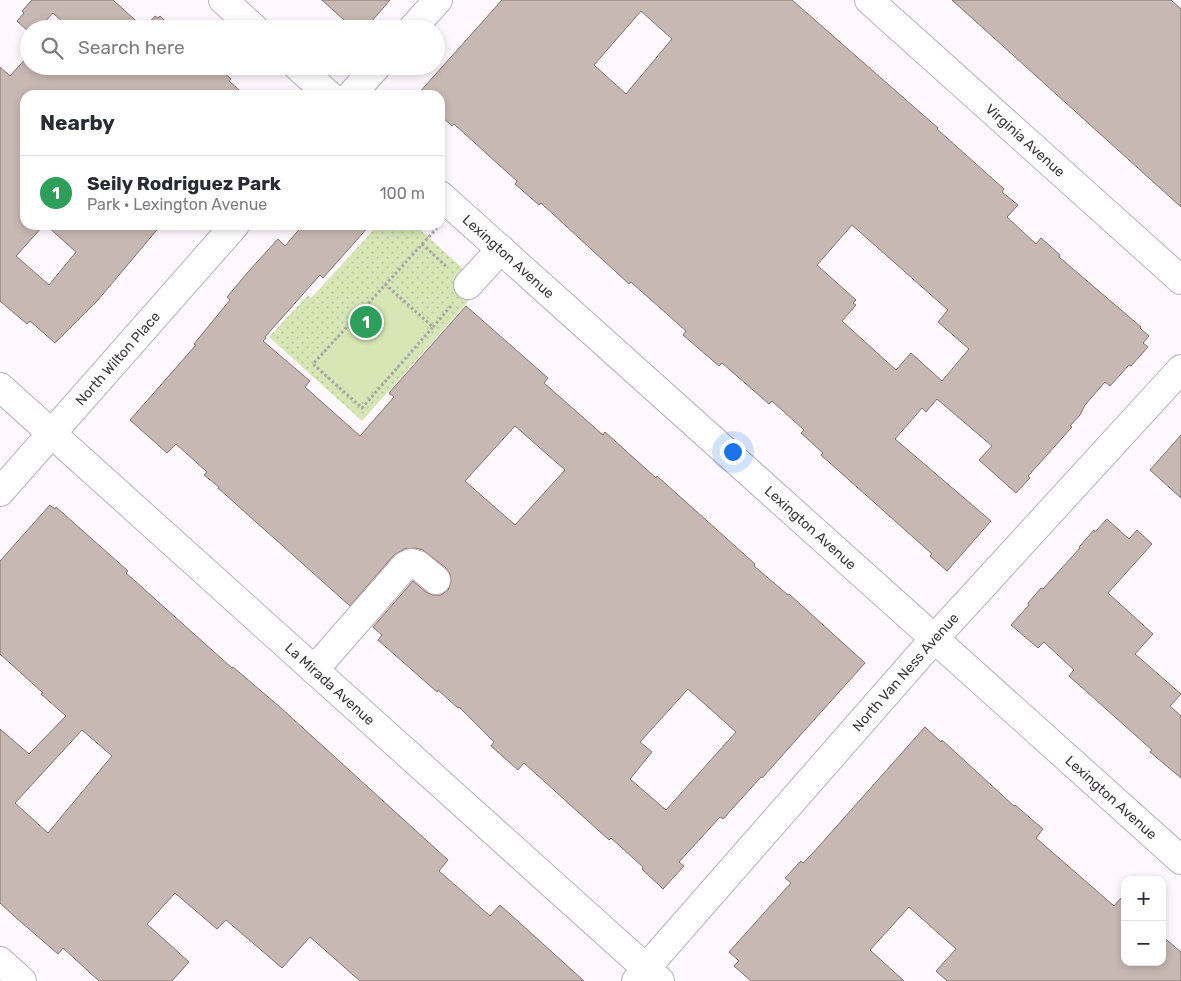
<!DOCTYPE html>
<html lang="en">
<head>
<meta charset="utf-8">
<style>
  :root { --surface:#fff; --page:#f2f2f3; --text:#2b2b33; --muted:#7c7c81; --line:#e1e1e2; --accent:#0b8043 }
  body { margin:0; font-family:Rubik,sans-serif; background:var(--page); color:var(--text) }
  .controls { position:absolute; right:15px; bottom:15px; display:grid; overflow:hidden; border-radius:10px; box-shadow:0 2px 8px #0003 }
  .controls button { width:45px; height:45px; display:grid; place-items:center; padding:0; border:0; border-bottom:1px solid var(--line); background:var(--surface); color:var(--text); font:25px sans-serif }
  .you { position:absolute; left:732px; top:451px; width:18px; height:18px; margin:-12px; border:4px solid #fff; border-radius:50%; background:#1a73e8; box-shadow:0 0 0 8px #1a73e833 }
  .badge { display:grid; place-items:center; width:32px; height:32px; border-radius:50%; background:var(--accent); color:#fff; font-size:16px; font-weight:700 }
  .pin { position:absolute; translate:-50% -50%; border:2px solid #fff; box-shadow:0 1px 5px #0006 }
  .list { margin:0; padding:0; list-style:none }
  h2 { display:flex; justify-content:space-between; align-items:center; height:65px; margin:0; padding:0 20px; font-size:21px }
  h2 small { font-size:16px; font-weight:400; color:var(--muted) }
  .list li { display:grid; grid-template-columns:32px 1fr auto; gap:15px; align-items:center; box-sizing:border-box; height:75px; padding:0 20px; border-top:1px solid var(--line) }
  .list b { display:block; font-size:19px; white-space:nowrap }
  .list p { margin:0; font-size:16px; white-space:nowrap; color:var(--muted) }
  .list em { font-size:16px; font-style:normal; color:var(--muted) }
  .icon { flex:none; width:28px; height:28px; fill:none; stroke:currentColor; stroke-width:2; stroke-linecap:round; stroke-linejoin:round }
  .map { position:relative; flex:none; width:1181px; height:981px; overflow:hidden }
  .search { position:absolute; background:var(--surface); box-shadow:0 2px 8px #0003; left:20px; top:20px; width:425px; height:55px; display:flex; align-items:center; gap:12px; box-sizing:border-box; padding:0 18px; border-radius:28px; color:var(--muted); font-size:19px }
  .panel { position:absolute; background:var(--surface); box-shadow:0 2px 8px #0003; left:20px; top:90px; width:425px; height:140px; border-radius:15px }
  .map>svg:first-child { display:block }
  .park { fill:url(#park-dots) }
  .pitch { fill:#d6e7b5 }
  .building { fill:#c8b8b3; stroke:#80716d; fill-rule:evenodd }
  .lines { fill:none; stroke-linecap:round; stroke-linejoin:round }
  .minor-casing { stroke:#baafba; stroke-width:30 }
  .major-casing { stroke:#baafba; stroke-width:30 }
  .path { stroke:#a9a4a9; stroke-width:3; stroke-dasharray:2.5 2.5; stroke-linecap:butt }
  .minor { stroke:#fff; stroke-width:28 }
  .major { stroke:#fff; stroke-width:28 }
  .labels { text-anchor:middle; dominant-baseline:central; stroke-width:5; stroke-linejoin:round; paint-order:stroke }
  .street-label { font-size:14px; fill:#3b373b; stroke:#fff8ff }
</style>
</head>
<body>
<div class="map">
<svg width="1181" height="981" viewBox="0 0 1181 981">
  <defs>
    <pattern id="park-dots" width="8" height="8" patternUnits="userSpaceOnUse" patternTransform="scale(1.25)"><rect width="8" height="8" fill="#d6e7b5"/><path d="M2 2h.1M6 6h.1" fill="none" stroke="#b9c79d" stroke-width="1.8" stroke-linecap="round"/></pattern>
  </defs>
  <rect width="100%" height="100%" fill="#fff8ff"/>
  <!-- park -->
  <path class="park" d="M378,225H415L482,286L362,421L269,337L308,295L311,298Z"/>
  <!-- pitch -->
  <path class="pitch" d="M385,288L428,327L361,403L317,365Z"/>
  <!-- building -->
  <g class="building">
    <path d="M32,0H113L144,28L155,16L158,18L160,16L174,29H70L53,13L38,29H29V32L17,21L24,13L22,11Z"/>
    <path d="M322,0H390L365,29H354Z"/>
    <path d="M502,0H792L938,128L937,129L1004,189L1002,192L1018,205L1007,217L1036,244L1041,238L1060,255L1059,257L1141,327L1140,328L1149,336L1143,343L1148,347L1131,366L1129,365L1110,386L1105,382L1085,405L1080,415L1070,426L1072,427L1038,465L1028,476L1030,478L1016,493L979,460L992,446L937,399L926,412L922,408L895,439L991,521L947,571L930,556L932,554L821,455L823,453L801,433L804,430L772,401L769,404L722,363L719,366L683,335L686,331L631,282L629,284L541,203L539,205L515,184L517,181L508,173L454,124L452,126L440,115V95H417ZM641,11L672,39L626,94L594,65ZM852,225L948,310L938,322L969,349L942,381L911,353L896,370L842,321L856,305L853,303L856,300L817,265Z"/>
    <path d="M952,0H1171L1181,9V207Z"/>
    <path d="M29,55V66H217L231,79L229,81L245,95H25V225H44L16,256L49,285L76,252L46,225H161L98,300L55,343L30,321L27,324L0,301V67L10,76Z"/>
    <path d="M303,225H370L323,278L320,275L265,337L266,338L263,341L310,381L305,387L360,436L394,397L389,393L466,306L548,378L544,383L603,435L605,432L656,478L657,476L755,564L754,566L788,595L789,594L865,663L762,778L761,777L723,819L720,817L679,862L684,866L663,889L642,869L643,867L611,838L609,840L524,763L518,770L491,746L494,742L459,707L458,708L438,690L437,692L378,640L382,635L373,627L413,581L426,592L433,595H441L448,590L451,582L450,574L446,568L423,550L415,548L404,549L393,556L350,606L218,488L219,487L204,475L207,472L176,444L167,453L130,420L196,345L194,344L230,300L227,297L248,272L278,239L285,246ZM515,426L565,470L515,525L465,481ZM688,689L736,732L666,810L630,779L652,752L640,742Z"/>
    <path d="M1181,435V498L1150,470Z"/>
    <path d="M50,505L55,509L56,507L128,571L126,573L232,668L233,667L281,708L448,860L439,871L490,916L500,905L584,981H360L310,937L282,968L226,920L217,929L175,893L147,924L189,962L172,981H99L63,948L58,954L14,916L0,903V729L29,754L66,716L41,694L43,693L0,654V561ZM82,730L112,756L48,833L15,803Z"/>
    <path d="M1107,519L1129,539L1137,530L1152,544L1108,593L1153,634L1135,654L1181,694L1170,706L1181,716V778L1150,752L1152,750L1069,676L1074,670L1044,642L1038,648L1011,625L1029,605L1028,603L1041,588L1043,589L1080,548L1079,547L1094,530L1095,532Z"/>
    <path d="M925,727L941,742L942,740L1014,806L1015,805L1043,829L1036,838L1114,906L1121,898L1125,902V962H1162V936L1181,952V981H947L936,971L956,949L909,907L870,950L904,981H751L734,966L739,961L729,952L791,883L785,878L801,861L803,863L812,854Z"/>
  </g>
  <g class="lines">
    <!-- minor casing -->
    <g class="minor-casing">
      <g id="minor">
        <path d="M223,0L255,29"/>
        <path id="s1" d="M869,0L1181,280"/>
        <path d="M297,66L329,95"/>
        <path id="s2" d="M440,195L1181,860"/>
        <path d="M468,285L501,249"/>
        <path id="s3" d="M0,387L660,981"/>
        <path d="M314,670L405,566L411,563L418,565L436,580"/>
        <path d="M0,961L22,981"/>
        <path id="s4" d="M636,981L646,968L934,639L1181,369"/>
      </g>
    </g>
    <!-- major casing -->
    <g class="major-casing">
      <g id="major">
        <path d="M412,29L438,0"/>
        <path d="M351,95L377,66"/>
        <path id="s5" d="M0,492L235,225"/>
      </g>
    </g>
    <!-- path -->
    <g class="path">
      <path d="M422,244L447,267"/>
      <path d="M385,284L433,327L362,408L313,364L437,228"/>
      <path d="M433,327L451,306"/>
    </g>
    <!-- minor -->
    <use href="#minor" class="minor"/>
    <!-- major -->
    <use href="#major" class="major"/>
  </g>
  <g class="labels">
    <!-- street labels -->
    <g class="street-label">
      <text stroke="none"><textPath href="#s1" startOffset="210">Virginia Avenue</textPath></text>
      <text stroke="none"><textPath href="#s2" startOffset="92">Lexington Avenue</textPath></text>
      <text stroke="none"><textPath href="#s5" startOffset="178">North Wilton Place</textPath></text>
      <text stroke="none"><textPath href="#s2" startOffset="498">Lexington Avenue</textPath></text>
      <text stroke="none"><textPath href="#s4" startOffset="410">North Van Ness Avenue</textPath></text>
      <text stroke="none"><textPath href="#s3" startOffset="444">La Mirada Avenue</textPath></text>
      <text stroke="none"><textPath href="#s2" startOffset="902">Lexington Avenue</textPath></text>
    </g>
  </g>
</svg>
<div class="controls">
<button>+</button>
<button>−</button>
</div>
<div class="you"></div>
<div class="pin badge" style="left:366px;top:322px;background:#2e9e5b">1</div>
<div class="search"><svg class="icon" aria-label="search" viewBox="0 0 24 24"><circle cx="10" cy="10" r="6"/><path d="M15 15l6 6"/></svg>Search here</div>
<section class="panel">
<h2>Nearby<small></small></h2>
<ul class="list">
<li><span class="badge" style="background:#2e9e5b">1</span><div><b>Seily Rodriguez Park</b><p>Park · Lexington Avenue</p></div><em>100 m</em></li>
</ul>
</section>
</div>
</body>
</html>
